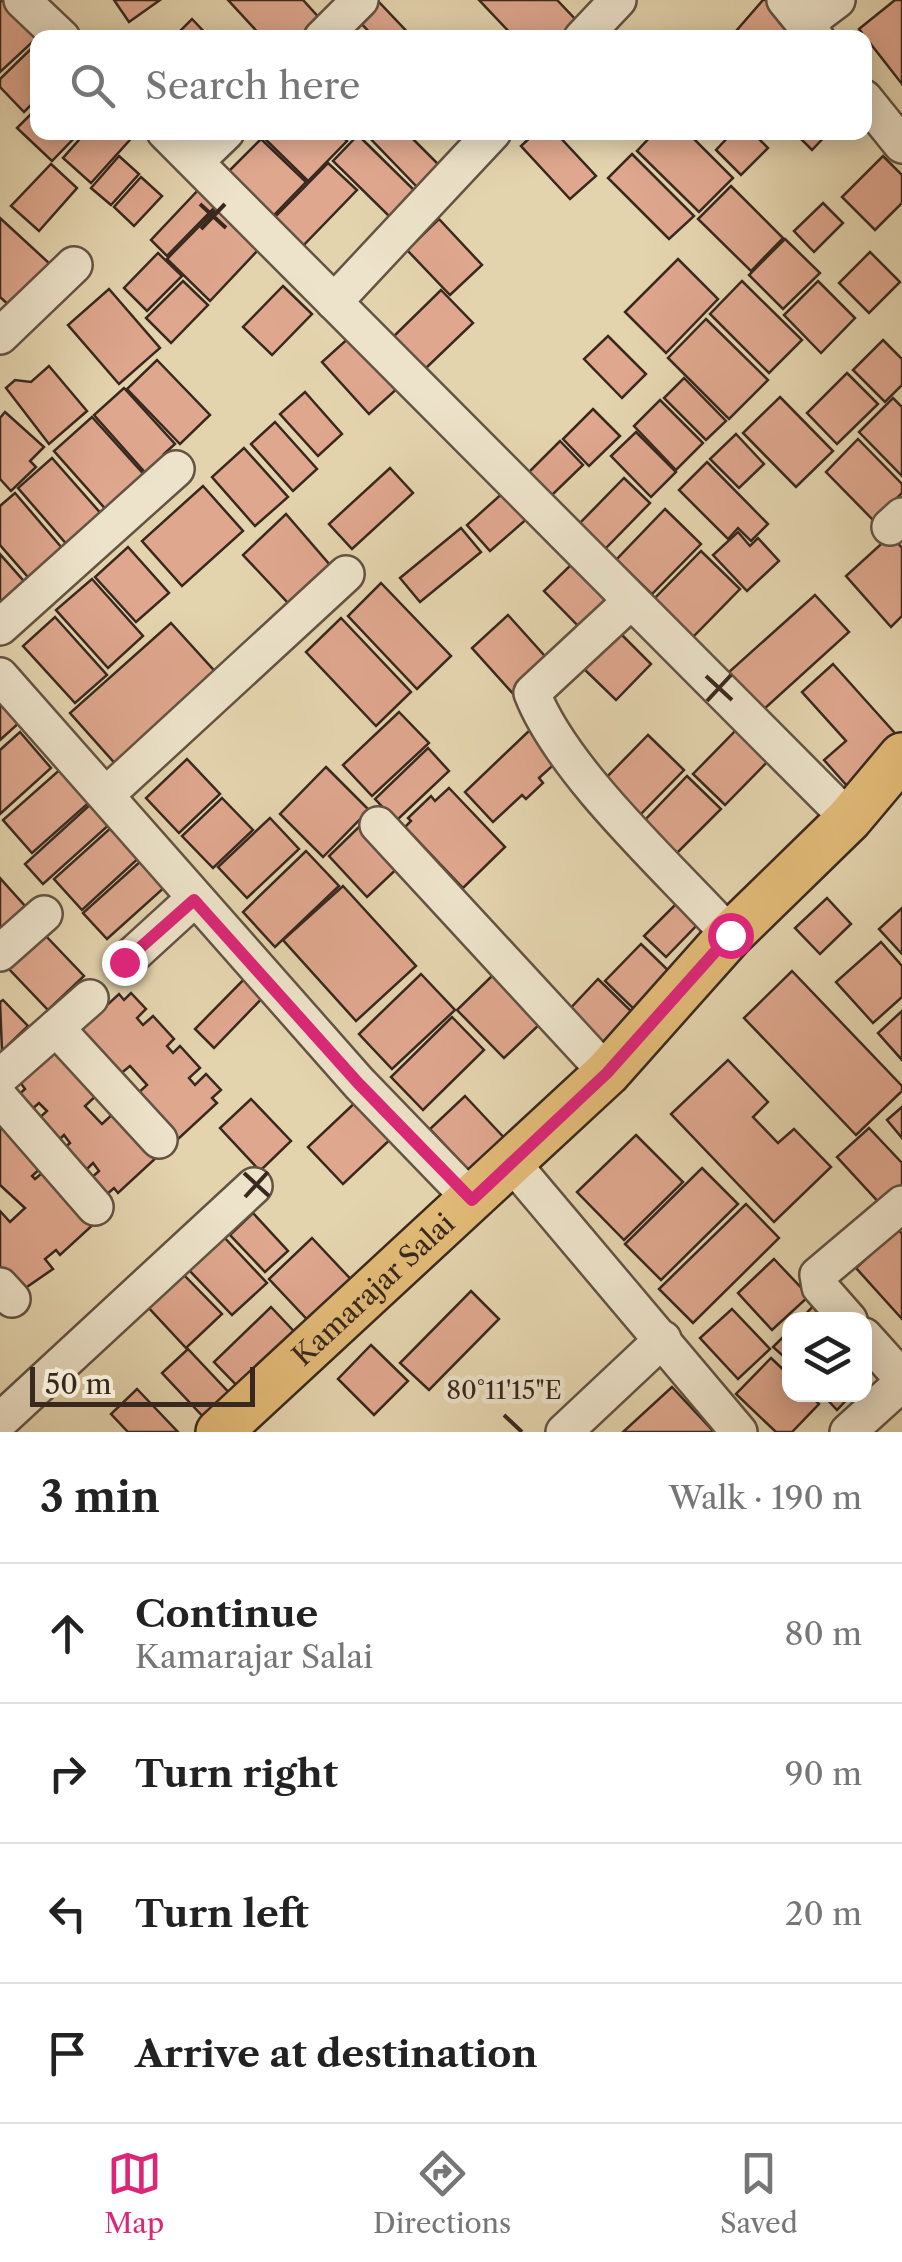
<!DOCTYPE html>
<html lang="en">
<head>
<meta charset="utf-8">
<style>
  :root { --surface:#fff; --page:#f6f6f6; --text:#222; --muted:#767676; --line:#e0e0e0; --accent:#db2777 }
  body { margin:0; font-family:"Libre Caslon Text",serif; background:var(--page); color:var(--text) }
  .controls { position:absolute; right:30px; bottom:30px; display:grid; overflow:hidden; border-radius:20px; box-shadow:0 5px 25px #0003 }
  .controls button { width:90px; height:90px; display:grid; place-items:center; padding:0; border:0; border-bottom:2px solid var(--line); background:var(--surface); color:var(--text); font:50px sans-serif }
  .scale { position:absolute; left:30px; bottom:25px; width:225px; box-sizing:border-box; padding-left:10px; border:5px solid #38281e; border-top:0; font-size:28px; line-height:35px; white-space:nowrap; color:#38281e; -webkit-text-stroke:8px #ede3ca; paint-order:stroke }
  .stop { position:absolute; width:30px; height:30px; margin:-22px; border:8px solid #db2777; border-radius:50%; background:#fff }
  .stop.end { background:#db2777; border-color:#fff; box-shadow:0 2px 10px #0008 }
  .list { margin:0; padding:0; list-style:none }
  h2 { display:flex; justify-content:space-between; align-items:center; height:130px; margin:0; padding:0 40px; font-size:42px }
  h2 small { font-size:32px; font-weight:400; color:var(--muted) }
  .list li { display:grid; grid-template-columns:65px 1fr auto; gap:30px; align-items:center; box-sizing:border-box; height:140px; padding:0 40px; border-top:2px solid var(--line) }
  .list b { display:block; font-size:38px; white-space:nowrap }
  .list p { margin:0; font-size:32px; white-space:nowrap; color:var(--muted) }
  .list em { font-size:32px; font-style:normal; color:var(--muted) }
  .icon { flex:none; width:55px; height:55px; fill:none; stroke:currentColor; stroke-width:2; stroke-linecap:round; stroke-linejoin:round }
  .map { position:relative; flex:none; width:902px; height:1432px; overflow:hidden }
  .search { position:absolute; background:var(--surface); box-shadow:0 5px 25px #0003; left:30px; right:30px; top:30px; height:110px; display:flex; align-items:center; gap:25px; box-sizing:border-box; padding:0 35px; border-radius:20px; color:var(--muted); font-size:38px }
  .sheet { height:690px; background:var(--surface) }
  nav { display:flex; justify-content:space-around; align-items:center; box-sizing:border-box; height:140px; border-top:2px solid var(--line); background:var(--surface); font-size:28px; color:var(--muted) }
  nav a { display:grid; justify-items:center; gap:5px }
  nav .on { color:var(--accent) }
  .map>svg:first-child { display:block }
  .building { fill:#dfa78e; stroke:#38281e; stroke-width:2.5 }
  .lines { fill:none; stroke-linecap:round; stroke-linejoin:round }
  .minor-casing { stroke:#635342; stroke-width:40 }
  .major-casing { stroke:#38281e; stroke-width:50 }
  .minor { stroke:#ede3ca; stroke-width:35 }
  .major { stroke:#e2ba77; stroke-width:45 }
  .route { stroke:#db2777; stroke-width:12 }
  .ticks { fill:none; stroke:#38281e; stroke-width:4 }
  .labels { text-anchor:middle; dominant-baseline:central; stroke-width:9; stroke-linejoin:round; paint-order:stroke }
  .street-label { font-size:28px; fill:#38281e; stroke:#ede3ca }
  .ticks-label { font-size:25px; text-anchor:middle; fill:#38281e; stroke:#ede3ca; stroke-width:9; stroke-linejoin:round; paint-order:stroke }
</style>
</head>
<body>
<div class="map">
<svg width="902" height="1432" viewBox="0 0 902 1432">
  <rect width="100%" height="100%" fill="#e4d4ae"/>
  <filter id="stains"><feTurbulence type="fractalNoise" baseFrequency=".002" numOctaves="4"/><feColorMatrix values="0 0 0 0 .2 0 0 0 0 .09 0 0 0 0 .02 0 0 0 .5 -.17"/></filter>
  <radialGradient id="worn" r=".72"><stop offset=".6" stop-color="#630" stop-opacity="0"/><stop offset="1" stop-color="#630" stop-opacity=".3"/></radialGradient>
  <!-- building -->
  <g class="building">
    <path d="M3,0L39,36L0,72V2Z"/>
    <path d="M114,0H160L129,22Z"/>
    <path d="M228,0H303L322,21L304,38H263Z"/>
    <path d="M377,0L413,38H375L357,19Z"/>
    <path d="M479,0H557L577,21L560,38H515Z"/>
    <path d="M763,0H767L804,38H730Z"/>
    <path d="M895,0H902V84L859,29Z"/>
    <path d="M192,19L210,38H173Z"/>
    <path d="M38,42V98L24,112L0,87V79Z"/>
    <path d="M38,107V132H80L52,161L17,128Z"/>
    <path d="M86,132H137L91,183L63,158Z"/>
    <path d="M258,132H338L347,141L308,181Z"/>
    <path d="M364,132H406L442,168L420,190Z"/>
    <path d="M536,132H555L596,176L570,199L521,146Z"/>
    <path d="M655,132H687L733,178L699,212L637,151Z"/>
    <path d="M733,132H752L768,148L741,175L716,150Z"/>
    <path d="M794,132H829L812,150Z"/>
    <path d="M358,135L416,192L391,218L333,161Z"/>
    <path d="M261,139L306,182L273,216L228,172Z"/>
    <path d="M632,154L694,216L669,239L608,178Z"/>
    <path d="M119,156L139,174L111,205L91,188Z"/>
    <path d="M883,156L902,175V203L875,230L842,197Z"/>
    <path d="M328,163L357,190L297,252L268,224Z"/>
    <path d="M51,164L77,188L39,231L11,206Z"/>
    <path d="M141,177L162,196L134,226L114,207Z"/>
    <path d="M731,186L783,238L751,271L698,219Z"/>
    <path d="M201,187L218,204L167,256L151,240Z"/>
    <path d="M823,203L843,223L814,252L794,231Z"/>
    <path d="M217,208L259,249L210,301L167,259Z"/>
    <path d="M0,218L50,264L11,307L0,297Z"/>
    <path d="M439,219L482,265L450,295L407,250Z"/>
    <path d="M785,239L820,273L783,309L749,275Z"/>
    <path d="M870,252L900,282L869,313L839,283Z"/>
    <path d="M158,253L182,276L147,311L124,288Z"/>
    <path d="M678,259L718,299L666,353L625,312Z"/>
    <path d="M183,281L208,305L171,343L146,318Z"/>
    <path d="M742,281L802,340L769,373L710,314Z"/>
    <path d="M818,281L855,318L821,353L784,315Z"/>
    <path d="M283,286L312,314L272,355L243,327Z"/>
    <path d="M109,289L160,348L119,384L68,325Z"/>
    <path d="M441,290L473,323L425,369L393,337Z"/>
    <path d="M706,319L768,380L729,419L668,358Z"/>
    <path d="M352,335L399,387L369,414L322,362Z"/>
    <path d="M608,336L646,374L622,398L584,359Z"/>
    <path d="M883,340L902,359V385L885,402L853,370Z"/>
    <path d="M157,360L210,415L180,444L127,389Z"/>
    <path d="M49,366L87,411L49,444L6,388L15,380L31,382Z"/>
    <path d="M847,373L878,404L837,444L807,413Z"/>
    <path d="M684,378L726,421L706,440L664,398Z"/>
    <path d="M124,388L175,444L164,454L176,469L150,478L94,415Z"/>
    <path d="M305,392L342,434L318,456L280,414Z"/>
    <path d="M780,397L833,451L796,487L743,433Z"/>
    <path d="M893,398L902,407V476L859,432Z"/>
    <path d="M660,400L703,443L676,470L634,426Z"/>
    <path d="M593,409L620,436L589,466L563,439Z"/>
    <path d="M5,412L44,447L30,461L36,467L11,491L0,479V418Z"/>
    <path d="M92,417L148,479L109,513L54,451Z"/>
    <path d="M275,422L317,469L293,491L251,444Z"/>
    <path d="M636,432L676,472L651,497L611,456Z"/>
    <path d="M736,434L764,464L739,488L710,459Z"/>
    <path d="M858,439L902,484V493L874,521L826,472Z"/>
    <path d="M560,441L583,465L552,495L529,472Z"/>
    <path d="M244,448L288,497L255,526L212,477Z"/>
    <path d="M52,458L104,517L69,547L18,488Z"/>
    <path d="M707,462L768,524L751,541L738,528L728,539L679,490Z"/>
    <path d="M390,468L413,493L352,549L329,524Z"/>
    <path d="M624,478L650,503L605,549L579,524Z"/>
    <path d="M203,486L243,531L182,586L142,541Z"/>
    <path d="M505,491L529,517L490,551L467,525Z"/>
    <path d="M15,493L68,555L34,584L0,545V506Z"/>
    <path d="M665,509L701,544L652,594L616,560Z"/>
    <path d="M286,514L330,565L289,604L243,555Z"/>
    <path d="M461,528L481,552L420,602L400,578Z"/>
    <path d="M738,532L750,546L758,538L779,561L747,591L713,555Z"/>
    <path d="M891,535L902,548V616L891,627L846,576Z"/>
    <path d="M128,547L169,593L136,622L95,577Z"/>
    <path d="M701,551L740,589L692,638L653,600Z"/>
    <path d="M0,554L29,587L0,612Z"/>
    <path d="M576,560L621,606L589,637L544,591Z"/>
    <path d="M92,579L143,636L108,668L56,610Z"/>
    <path d="M381,583L451,656L417,689L348,616Z"/>
    <path d="M815,595L849,632L763,710L729,672Z"/>
    <path d="M508,615L552,664L516,697L472,648Z"/>
    <path d="M55,617L107,675L75,703L23,646Z"/>
    <path d="M341,618L411,692L376,726L306,652Z"/>
    <path d="M171,623L220,677L119,768L70,713Z"/>
    <path d="M620,633L651,664L616,700L584,669Z"/>
    <path d="M833,664L902,741L849,788L824,760L846,741L802,692Z"/>
    <path d="M0,700L20,722L0,740Z"/>
    <path d="M399,712L429,743L372,796L343,765Z"/>
    <path d="M742,724L774,755L725,805L693,774Z"/>
    <path d="M532,728L561,758L539,778L543,783L526,799L522,795L493,822L465,792Z"/>
    <path d="M20,732L51,768L0,814V750Z"/>
    <path d="M648,735L684,770L635,820L599,785Z"/>
    <path d="M428,748L449,771L396,821L375,799Z"/>
    <path d="M187,759L220,794L179,833L146,798Z"/>
    <path d="M64,766L93,799L32,853L3,820Z"/>
    <path d="M326,767L369,810L323,857L280,814Z"/>
    <path d="M687,776L721,809L677,853L644,821Z"/>
    <path d="M449,788L505,847L463,888L405,827L411,821L408,818L431,796L435,801Z"/>
    <path d="M222,798L253,830L213,868L182,836Z"/>
    <path d="M93,802L111,823L43,884L25,864Z"/>
    <path d="M270,818L299,849L247,898L218,867Z"/>
    <path d="M364,822L403,863L367,897L329,856Z"/>
    <path d="M114,825L142,855L82,910L54,879Z"/>
    <path d="M306,851L339,886L275,947L243,912Z"/>
    <path d="M142,860L166,886L107,939L83,913Z"/>
    <path d="M0,878L25,906L0,929Z"/>
    <path d="M343,886L416,966L356,1021L283,940Z"/>
    <path d="M827,898L851,924L820,954L795,928Z"/>
    <path d="M676,904L698,924L666,957L644,936Z"/>
    <path d="M902,908V954L879,929Z"/>
    <path d="M44,934L84,976L48,1010L8,968Z"/>
    <path d="M881,942L902,966V997L873,1023L836,982Z"/>
    <path d="M641,944L675,977L639,1014L605,981Z"/>
    <path d="M254,969L273,987L214,1048L195,1029Z"/>
    <path d="M792,971L902,1086V1091L856,1135L744,1018Z"/>
    <path d="M495,973L542,1022L504,1058L457,1010Z"/>
    <path d="M421,974L455,1010L392,1069L359,1034Z"/>
    <path d="M598,979L634,1014L601,1047L566,1013Z"/>
    <path d="M131,993L146,1009L137,1018L143,1025L153,1016L174,1039L167,1046L173,1053L180,1046L200,1068L189,1078L195,1085L206,1074L221,1090L212,1098L217,1103L177,1140L136,1095L147,1085L130,1066L119,1075L79,1031L119,994L124,1000Z"/>
    <path d="M3,1000L28,1026L2,1051L0,1002Z"/>
    <path d="M902,1011V1060L878,1033Z"/>
    <path d="M452,1017L484,1050L423,1110L391,1077Z"/>
    <path d="M58,1048L99,1093L85,1106L102,1124L116,1111L157,1157L118,1193L114,1188L105,1196L90,1179L99,1171L93,1163L84,1172L63,1149L70,1143L64,1135L57,1142L37,1120L47,1111L39,1103L30,1111L17,1096L25,1089L20,1082Z"/>
    <path d="M728,1060L768,1102L753,1117L778,1143L794,1129L831,1167L774,1222L671,1114Z"/>
    <path d="M465,1096L510,1144L475,1177L430,1129Z"/>
    <path d="M360,1098L395,1135L343,1184L308,1147Z"/>
    <path d="M251,1099L291,1141L260,1171L220,1128Z"/>
    <path d="M902,1107V1138L887,1120Z"/>
    <path d="M0,1115L44,1165L32,1176L35,1179L48,1168L96,1222L60,1255L56,1250L45,1259L53,1269L21,1291L0,1267V1211L10,1222L25,1208L0,1185Z"/>
    <path d="M869,1128L902,1163V1192L884,1208L837,1157Z"/>
    <path d="M636,1135L683,1182L624,1240L577,1192Z"/>
    <path d="M702,1168L738,1204L661,1280L625,1244Z"/>
    <path d="M746,1204L779,1238L693,1323L659,1289Z"/>
    <path d="M253,1213L288,1251L265,1272L230,1235Z"/>
    <path d="M898,1229L902,1234V1319L856,1268Z"/>
    <path d="M222,1235L267,1283L232,1315L187,1268Z"/>
    <path d="M312,1238L360,1289L317,1330L269,1279Z"/>
    <path d="M774,1259L809,1296L772,1330L738,1293Z"/>
    <path d="M182,1273L222,1314L186,1348L147,1306Z"/>
    <path d="M471,1291L499,1319L429,1390L400,1363Z"/>
    <path d="M818,1301L837,1320H800Z"/>
    <path d="M271,1307L304,1342L247,1396L214,1362Z"/>
    <path d="M732,1309L770,1349L738,1379L700,1338Z"/>
    <path d="M790,1330V1362L773,1347Z"/>
    <path d="M371,1345L408,1381L374,1415L338,1379Z"/>
    <path d="M188,1349L235,1399L209,1423L162,1373Z"/>
    <path d="M771,1358L790,1376V1394H809L819,1404L792,1432H776L736,1394Z"/>
    <path d="M672,1387L714,1432H623Z"/>
    <path d="M137,1389L178,1432H128L111,1414Z"/>
    <path d="M822,1394H852L837,1410Z"/>
  </g>
  <g class="lines">
    <!-- minor casing -->
    <g class="minor-casing">
      <g id="minor">
        <path d="M22,0L62,38"/>
        <path d="M785,0L816,38"/>
        <path d="M805,24L837,0"/>
        <path d="M322,38L360,0"/>
        <path d="M582,38L618,0"/>
        <path d="M864,98L902,145"/>
        <path d="M165,132L849,819"/>
        <path d="M196,161L226,132"/>
        <path d="M334,302L493,132"/>
        <path d="M0,336L74,265"/>
        <path d="M890,527L902,516"/>
        <path d="M630,602L532,693C563,773 671,870 730,935"/>
        <path d="M0,627L176,469"/>
        <path d="M0,676L359,1083L472,1200"/>
        <path d="M106,795L346,574"/>
        <path d="M378,825L607,1073"/>
        <path d="M0,953L44,914"/>
        <path d="M124,963L194,899"/>
        <path d="M56,1028L159,1140"/>
        <path d="M0,1077L90,998"/>
        <path d="M0,1098L95,1207"/>
        <path d="M512,1163L739,1432"/>
        <path d="M0,1286L12,1299"/>
        <path d="M849,1320L820,1287L818,1275L902,1204"/>
        <path d="M864,1336L902,1378"/>
        <path d="M0,1421L254,1186"/>
        <path d="M564,1432L663,1339"/>
        <path d="M848,1432L902,1383"/>
      </g>
    </g>
    <!-- major casing -->
    <g class="major-casing">
      <g id="major">
        <path id="s1" d="M219,1432L607,1073L730,935L849,819L902,756"/>
      </g>
    </g>
    <!-- minor -->
    <use href="#minor" class="minor"/>
    <!-- major -->
    <use href="#major" class="major"/>
  </g>
  <g class="lines">
    <!-- route -->
    <path class="route" d="M124,962L194,900L358,1083L472,1200L607,1073L730,935"/>
  </g>
  <!-- ticks -->
  <path class="ticks" d="M200,204L226,228M201,229L225,204M706,676L732,700M707,701L731,675M244,1173L269,1196M245,1197L268,1172M504,1415L522,1432"/>
  <g class="labels">
    <!-- street labels -->
    <g class="street-label">
      <text stroke="none"><textPath href="#s1" startOffset="210">Kamarajar Salai</textPath></text>
    </g>
  </g>
  <g class="ticks-label">
    <text x="504" y="1399">80°11'15"E</text>
  </g>
  <rect width="100%" height="100%" filter="url(#stains)"/>
  <rect width="100%" height="100%" fill="url(#worn)"/>
</svg>
<div class="controls">
<button><svg class="icon" aria-label="layers" viewBox="0 0 24 24"><path d="M12 4l9 5-9 5-9-5zM3 14l9 5 9-5"/></svg></button>
</div>
<div class="scale">50 m</div>
<div class="stop" style="left:730px;top:935px"></div>
<div class="stop end" style="left:124px;top:962px"></div>
<div class="search"><svg class="icon" aria-label="search" viewBox="0 0 24 24"><circle cx="10" cy="10" r="6"/><path d="M15 15l6 6"/></svg>Search here</div>
</div>
<section class="sheet">
<h2>3 min<small>Walk · 190 m</small></h2>
<ul class="list">
<li><svg class="icon" aria-label="ahead" viewBox="0 0 24 24"><path d="M12 20V5M6 11l6-6 6 6"/></svg><div><b>Continue</b><p>Kamarajar Salai</p></div><em>80 m</em></li>
<li><svg class="icon" aria-label="right" viewBox="0 0 24 24"><path d="M7 20v-9h11M14 6l5 5-5 5"/></svg><div><b>Turn right</b></div><em>90 m</em></li>
<li><svg class="icon" aria-label="left" viewBox="0 0 24 24"><path d="M17 20v-9H6M10 6l-5 5 5 5"/></svg><div><b>Turn left</b></div><em>20 m</em></li>
<li><svg class="icon" aria-label="arrive" viewBox="0 0 24 24"><path d="M6 21V4h12l-3 4 3 4H6"/></svg><div><b>Arrive at destination</b></div></li>
</ul>
</section>
<nav>
<a class="on"><svg class="icon" aria-label="map" viewBox="0 0 24 24"><path d="M3 6l6-2 6 2 6-2v14l-6 2-6-2-6 2zM9 4v14M15 6v14"/></svg>Map</a>
<a><svg class="icon" aria-label="directions" viewBox="0 0 24 24"><path d="M12 3l9 9-9 9-9-9zM9 14v-3h6M13 9l2 2-2 2"/></svg>Directions</a>
<a><svg class="icon" aria-label="saved" viewBox="0 0 24 24"><path d="M7 4h10v16l-5-4-5 4z"/></svg>Saved</a>
</nav>
</body>
</html>
